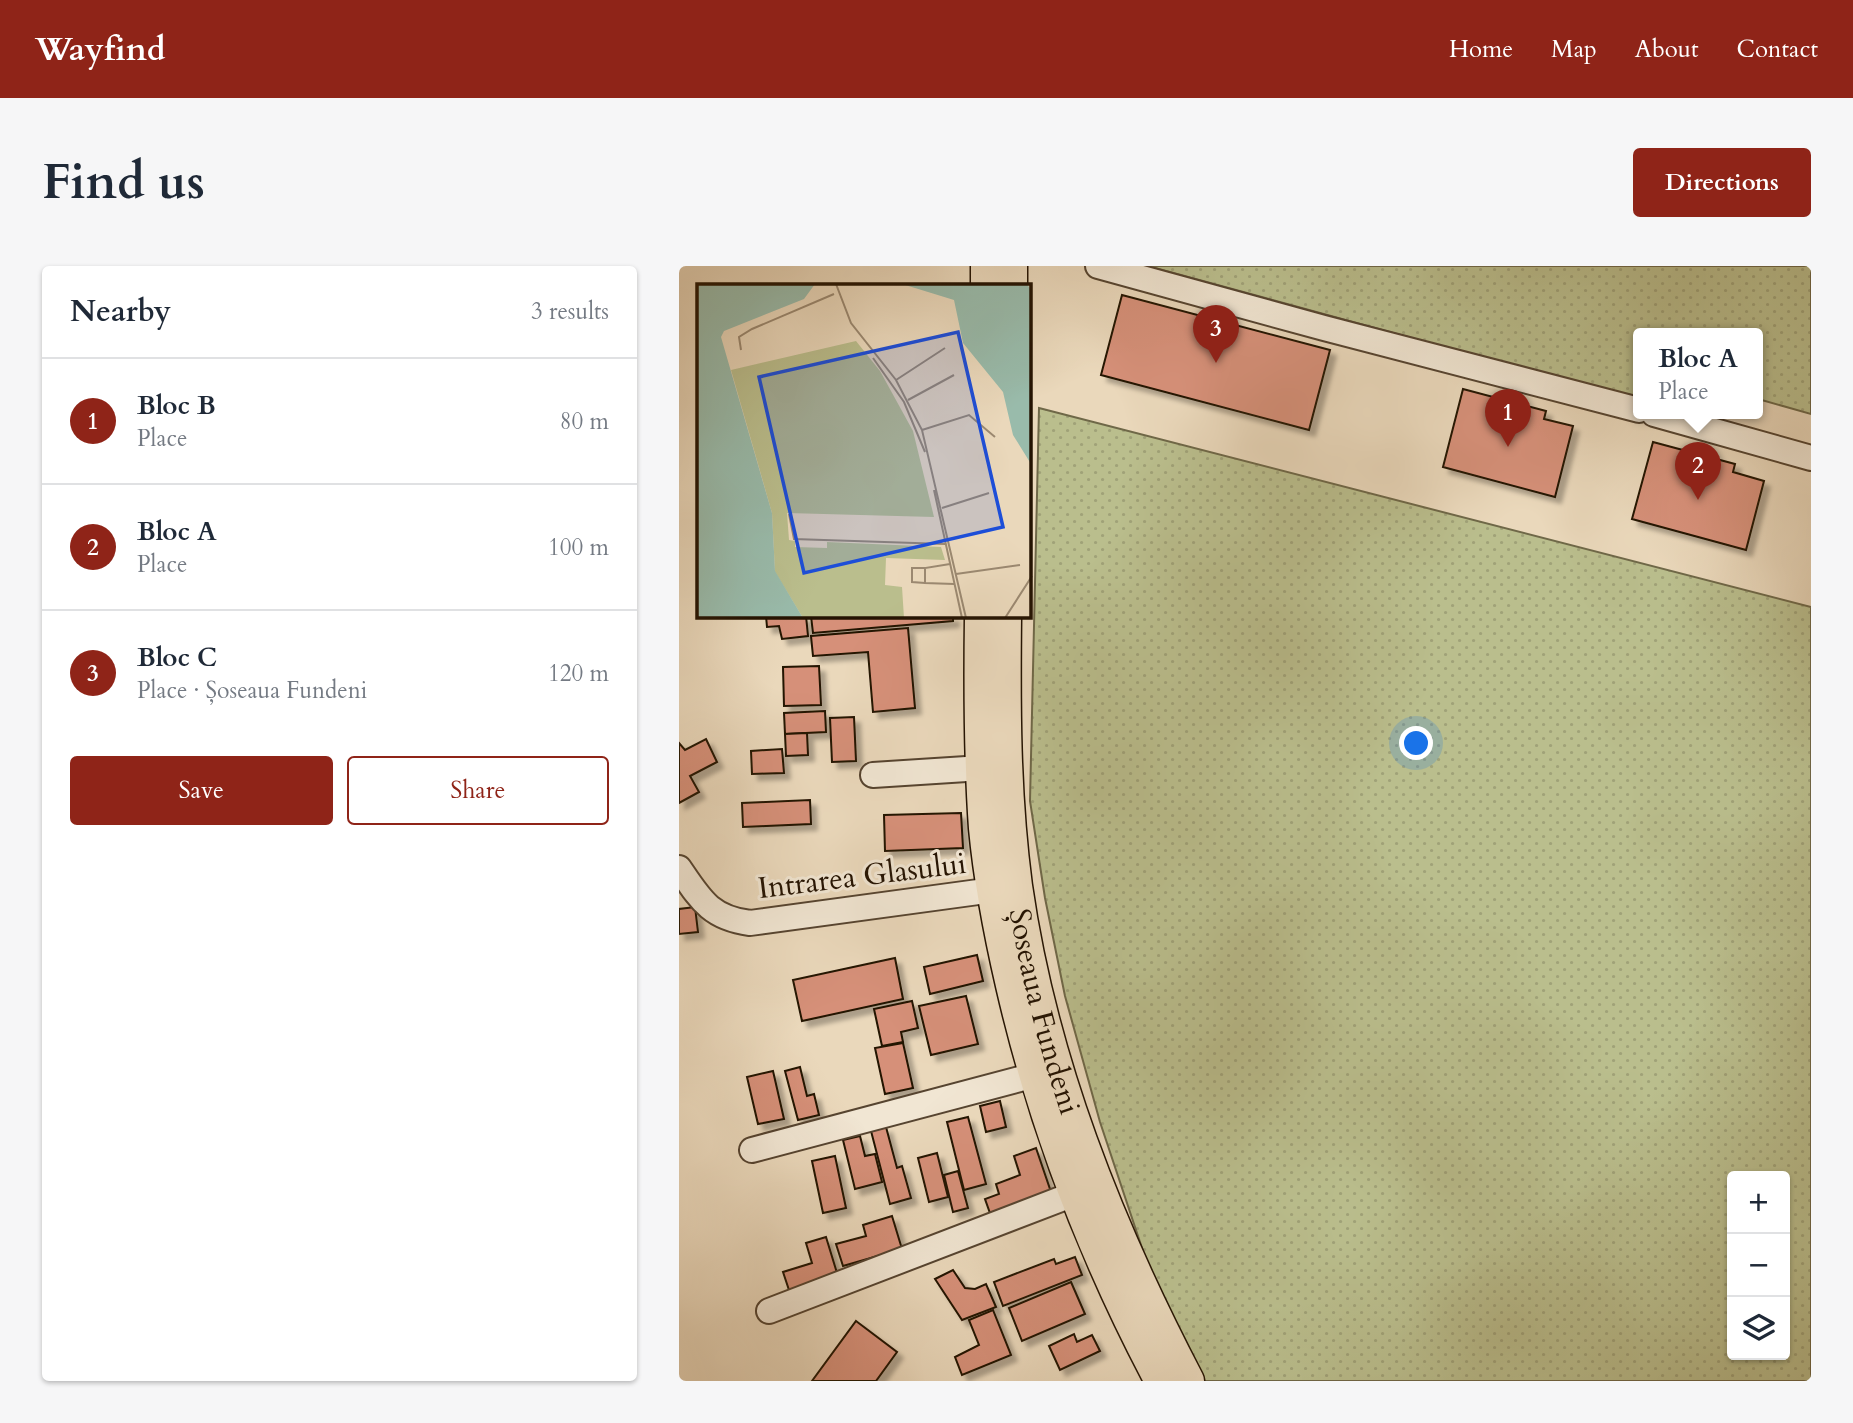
<!DOCTYPE html>
<html lang="en">
<head>
<meta charset="utf-8">
<style>
  :root { --surface:#fff; --page:#f6f6f7; --text:#1f2937; --muted:#747a83; --line:#e0e1e3; --accent:#8f2418 }
  body { margin:0; font-family:Cardo,serif; background:var(--page); color:var(--text) }
  .controls { position:absolute; right:21px; bottom:21px; display:grid; overflow:hidden; border-radius:7px; box-shadow:0 2px 5px #0004 }
  .controls button { width:63px; height:63px; display:grid; place-items:center; padding:0; border:0; border-bottom:2px solid var(--line); background:var(--surface); color:var(--text); font:35px sans-serif }
  .you { position:absolute; left:738px; top:478px; width:24px; height:24px; margin:-18px; border:5px solid #fff; border-radius:50%; background:#1a73e8; box-shadow:0 0 0 10px #1a73e833 }
  .badge { display:grid; place-items:center; width:46px; height:46px; border-radius:50%; background:var(--accent); color:#fff; font-size:23px; font-weight:700 }
  .pin { position:absolute; translate:-50% -58px; filter:drop-shadow(0 2px 4px #0008) }
  .pin::after { content:''; position:absolute; top:37px; width:24px; height:21px; background:inherit; clip-path:polygon(0 0,100% 0,50% 100%) }
  .popup { position:absolute; left:954px; top:62px; width:130px; height:91px; box-sizing:border-box; display:grid; place-content:center; border-radius:7px; background:var(--surface); filter:drop-shadow(0 2px 5px #0005); font-size:23px; white-space:nowrap; color:var(--muted) }
  .popup b { font-size:26px; color:var(--text) }
  .popup::after { content:''; position:absolute; left:50%; top:100%; margin-left:-14px; border:14px solid transparent; border-top-color:var(--surface) }
  .list { margin:0; padding:0; list-style:none }
  h2 { display:flex; justify-content:space-between; align-items:center; height:91px; margin:0; padding:0 28px; font-size:30px }
  h2 small { font-size:23px; font-weight:400; color:var(--muted) }
  .list li { display:grid; grid-template-columns:46px 1fr auto; gap:21px; align-items:center; box-sizing:border-box; height:126px; padding:0 28px; border-top:2px solid var(--line) }
  .list b { display:block; font-size:26px; white-space:nowrap }
  .list p { margin:0; font-size:23px; white-space:nowrap; color:var(--muted) }
  .list em { font-size:23px; font-style:normal; color:var(--muted) }
  .actions { display:flex; gap:14px; padding:21px 28px }
  .actions a { flex:1; padding:16px 0; border:2px solid var(--accent); border-radius:7px; text-align:center; font-size:24px; color:var(--accent) }
  .actions .main { background:var(--accent); color:#fff }
  .icon { flex:none; width:38px; height:38px; fill:none; stroke:currentColor; stroke-width:2; stroke-linecap:round; stroke-linejoin:round }
  .map { position:relative; flex:none; width:1132px; height:1115px; overflow:hidden; border-radius:7px }
  header { display:flex; align-items:center; gap:42px; box-sizing:border-box; height:98px; padding:0 35px; background:var(--accent); color:#fff }
  header strong { font-size:33px }
  nav { display:flex; gap:38px; margin-inline-start:auto; font-size:24px }
  .intro { display:flex; align-items:center; justify-content:space-between; box-sizing:border-box; height:168px; padding:0 42px }
  h1 { margin:0; font-size:49px }
  .button { padding:18px 32px; border-radius:7px; background:var(--accent); color:#fff; font-size:24px; font-weight:700 }
  main { display:flex; gap:42px; padding:0 42px }
  aside { flex:1; background:var(--surface); border-radius:7px; box-shadow:0 2px 5px #0004 }
  .map>svg:first-child { display:block }
  .grass { fill:url(#grass-dots); stroke:#6f6848; stroke-width:2; fill-rule:evenodd }
  .building { fill:#d69079; stroke:#241302; stroke-width:2; filter:url(#shadow) }
  .lines { fill:none; stroke-linecap:round; stroke-linejoin:round }
  .minor-casing { stroke:#564430; stroke-width:28 }
  .major-casing { stroke:#241302; stroke-width:35 }
  .minor { stroke:#f1e6d3; stroke-width:24 }
  .major { stroke:#ead8bb; stroke-width:32 }
  .labels { text-anchor:middle; dominant-baseline:central; stroke-width:6; stroke-linejoin:round; paint-order:stroke }
  .street-label { font-size:30px; fill:#241302; stroke:#f1e6d3 }
  .inset-road { fill:none; stroke:#9b8971; stroke-width:2 }
  .view { fill:#1d4ed8; fill-opacity:0.15; stroke:#1d4ed8; stroke-width:3.5 }
  .inset-edge { fill:none; stroke:#241302; stroke-width:3.5 }
</style>
</head>
<body>
<header>
<strong>Wayfind</strong>
<nav><a>Home</a><a>Map</a><a>About</a><a>Contact</a></nav>
</header>
<div class="intro"><h1>Find us</h1><a class="button">Directions</a></div>
<main>
<aside>
<h2>Nearby<small>3 results</small></h2>
<ul class="list">
<li><span class="badge">1</span><div><b>Bloc B</b><p>Place</p></div><em>80 m</em></li>
<li><span class="badge">2</span><div><b>Bloc A</b><p>Place</p></div><em>100 m</em></li>
<li><span class="badge">3</span><div><b>Bloc C</b><p>Place · Șoseaua Fundeni</p></div><em>120 m</em></li>
</ul>
<div class="actions"><a class="main">Save</a><a>Share</a></div>
</aside>
<div class="map">
<svg width="1132" height="1115" viewBox="0 0 1132 1115">
  <defs>
    <pattern id="grass-dots" width="8" height="8" patternUnits="userSpaceOnUse" patternTransform="scale(1.75)"><rect width="8" height="8" fill="#babe8d"/><path d="M2 2h.1M6 6h.1" fill="none" stroke="#a0a278" stroke-width="1.8" stroke-linecap="round"/></pattern>
    <filter id="shadow"><feDropShadow dx="6" dy="6" stdDeviation="2" flood-color="#0004"/></filter>
  </defs>
  <rect width="100%" height="100%" fill="#ead8bb"/>
  <filter id="stains"><feTurbulence type="fractalNoise" baseFrequency=".00286" numOctaves="4"/><feColorMatrix values="0 0 0 0 .2 0 0 0 0 .09 0 0 0 0 .02 0 0 0 .5 -.17"/></filter>
  <radialGradient id="worn" r=".72"><stop offset=".6" stop-color="#630" stop-opacity="0"/><stop offset="1" stop-color="#630" stop-opacity=".3"/></radialGradient>
  <!-- grass -->
  <g class="grass">
    <path d="M469,0H1132V148L1079,133L1078,68H960L959,134Z"/>
    <path d="M360,142L1132,341V1115H525L468,997L421,856L386,730L366,632L351,535ZM1053,910H1106V1089H1053Z"/>
  </g>
  <!-- building -->
  <g class="building">
    <path d="M443,29L651,84L630,164L422,109Z"/>
    <path d="M784,123L867,145L865,153L894,160L876,231L764,201Z"/>
    <path d="M974,176L1056,198L1054,206L1085,215L1067,284L953,253Z"/>
    <path d="M87,350H127L129,370L103,373L100,360L88,361Z"/>
    <path d="M132,350H274V355L134,367Z"/>
    <path d="M229,362L236,442L194,446L189,386L134,390L132,370Z"/>
    <path d="M140,400L142,439L105,440L104,401Z"/>
    <path d="M146,445L147,466L106,468L105,447Z"/>
    <path d="M175,451L177,495L153,496L151,452Z"/>
    <path d="M128,467L129,489L107,490L106,468Z"/>
    <path d="M27,473L38,496L11,510L20,526L0,537V477L6,484Z"/>
    <path d="M103,483L105,507L73,508L72,485Z"/>
    <path d="M131,534L132,558L64,561L63,537Z"/>
    <path d="M282,547L284,582L206,585L205,549Z"/>
    <path d="M16,641L19,666L0,668V643Z"/>
    <path d="M298,689L304,715L251,728L245,701Z"/>
    <path d="M216,692L224,733L123,755L114,714Z"/>
    <path d="M287,730L299,778L252,789L240,740Z"/>
    <path d="M233,735L239,762L222,766L224,776L203,780L195,743Z"/>
    <path d="M224,777L234,822L206,828L196,782Z"/>
    <path d="M121,801L128,830L135,828L140,849L119,854L106,805Z"/>
    <path d="M94,805L105,853L79,858L68,811Z"/>
    <path d="M321,835L327,861L307,866L301,840Z"/>
    <path d="M289,851L307,918L285,924L268,856Z"/>
    <path d="M207,861L218,902L223,900L232,932L211,938L192,865Z"/>
    <path d="M181,870L186,890L196,888L203,916L176,923L164,874Z"/>
    <path d="M357,882L373,929L312,950L306,933L320,928L317,918L341,909L335,890Z"/>
    <path d="M258,887L269,931L250,936L239,892Z"/>
    <path d="M156,890L167,942L144,947L133,895Z"/>
    <path d="M279,905L289,942L274,946L265,909Z"/>
    <path d="M213,950L223,983L164,1000L157,978L187,970L184,959Z"/>
    <path d="M147,971L158,1007L112,1030L104,1006L133,997L127,977Z"/>
    <path d="M396,991L403,1009L324,1040L315,1016L375,993L377,998Z"/>
    <path d="M274,1004L286,1022L296,1023L307,1018L317,1041L283,1054L256,1013Z"/>
    <path d="M392,1016L406,1048L343,1075L330,1042Z"/>
    <path d="M314,1044L332,1089L283,1109L276,1091L300,1079L290,1054Z"/>
    <path d="M177,1055L218,1086L197,1115H133Z"/>
    <path d="M395,1068L398,1076L413,1069L421,1085L381,1104L370,1080Z"/>
  </g>
  <g class="lines">
    <!-- minor casing -->
    <g class="minor-casing">
      <g id="minor">
        <path d="M419,0L645,62L960,144"/>
        <path d="M975,148L1132,192"/>
        <path d="M194,509L303,502"/>
        <path d="M0,602C21,633 31,652 71,657L314,624"/>
        <path d="M73,884L356,809"/>
        <path d="M90,1045L395,928"/>
      </g>
    </g>
    <!-- major casing -->
    <g class="major-casing">
      <g id="major">
        <path d="M308,19V0"/>
        <path d="M332,19V0"/>
        <path d="M302,350C301,421 301,492 306,562C311,615 321,667 333,719C365,858 415,989 482,1115"/>
        <path id="s1" d="M326,350C325,441 325,530 337,620C362,795 428,960 509,1115"/>
      </g>
    </g>
    <!-- minor -->
    <use href="#minor" class="minor"/>
    <!-- major -->
    <use href="#major" class="major"/>
  </g>
  <g class="labels">
    <!-- street labels -->
    <g class="street-label">
      <text transform="translate(183 610) rotate(-7)">Intrarea Glasului</text>
      <text stroke="none"><textPath href="#s1" startOffset="399">Șoseaua Fundeni</textPath></text>
    </g>
  </g>
  <!-- overview -->
  <g transform="translate(18 18)">
    <rect width="334" height="334" fill="#ead8bb"/>
    <path d="M159,57L183,87L216,147L237,233L90,229L92,256L98,257V263L130,264V258L244,263L248,276L189,274L188,301L205,303L207,334H106L78,288L75,229L34,86Z" fill="#babe8d"/>
    <path d="M0,0H118L107,15L27,47L24,53L75,229L78,287L106,334H0ZM205,0H330L334,6V180L316,151L306,108L266,59L257,16Z" fill="#99bbab"/>
    <path class="inset-road" d="M139,0L154,39L199,96L225,146L269,334M44,66L42,53L55,45L137,10M176,74L207,118L228,168M199,96L248,64M211,116L257,91M225,146L272,131L298,153M237,206L265,334M245,224L292,209M92,230L97,255L248,260M253,280L228,284V299L257,300M259,290L323,281M228,299L215,298V284H228M308,334L335,292"/>
    <path class="view" d="M261,48L306,243L107,289L62,93Z"/>
    <rect width="334" height="334" class="inset-edge"/>
  </g>
  <rect width="100%" height="100%" filter="url(#stains)"/>
  <rect width="100%" height="100%" fill="url(#worn)"/>
</svg>
<div class="controls">
<button>+</button>
<button>−</button>
<button><svg class="icon" aria-label="layers" viewBox="0 0 24 24"><path d="M12 4l9 5-9 5-9-5zM3 14l9 5 9-5"/></svg></button>
</div>
<div class="you"></div>
<div class="pin badge" style="left:829px;top:181px">1</div>
<div class="pin badge" style="left:1019px;top:234px">2</div>
<div class="popup"><b>Bloc A</b>Place</div>
<div class="pin badge" style="left:537px;top:97px">3</div>
</div>
</main>
</body>
</html>
